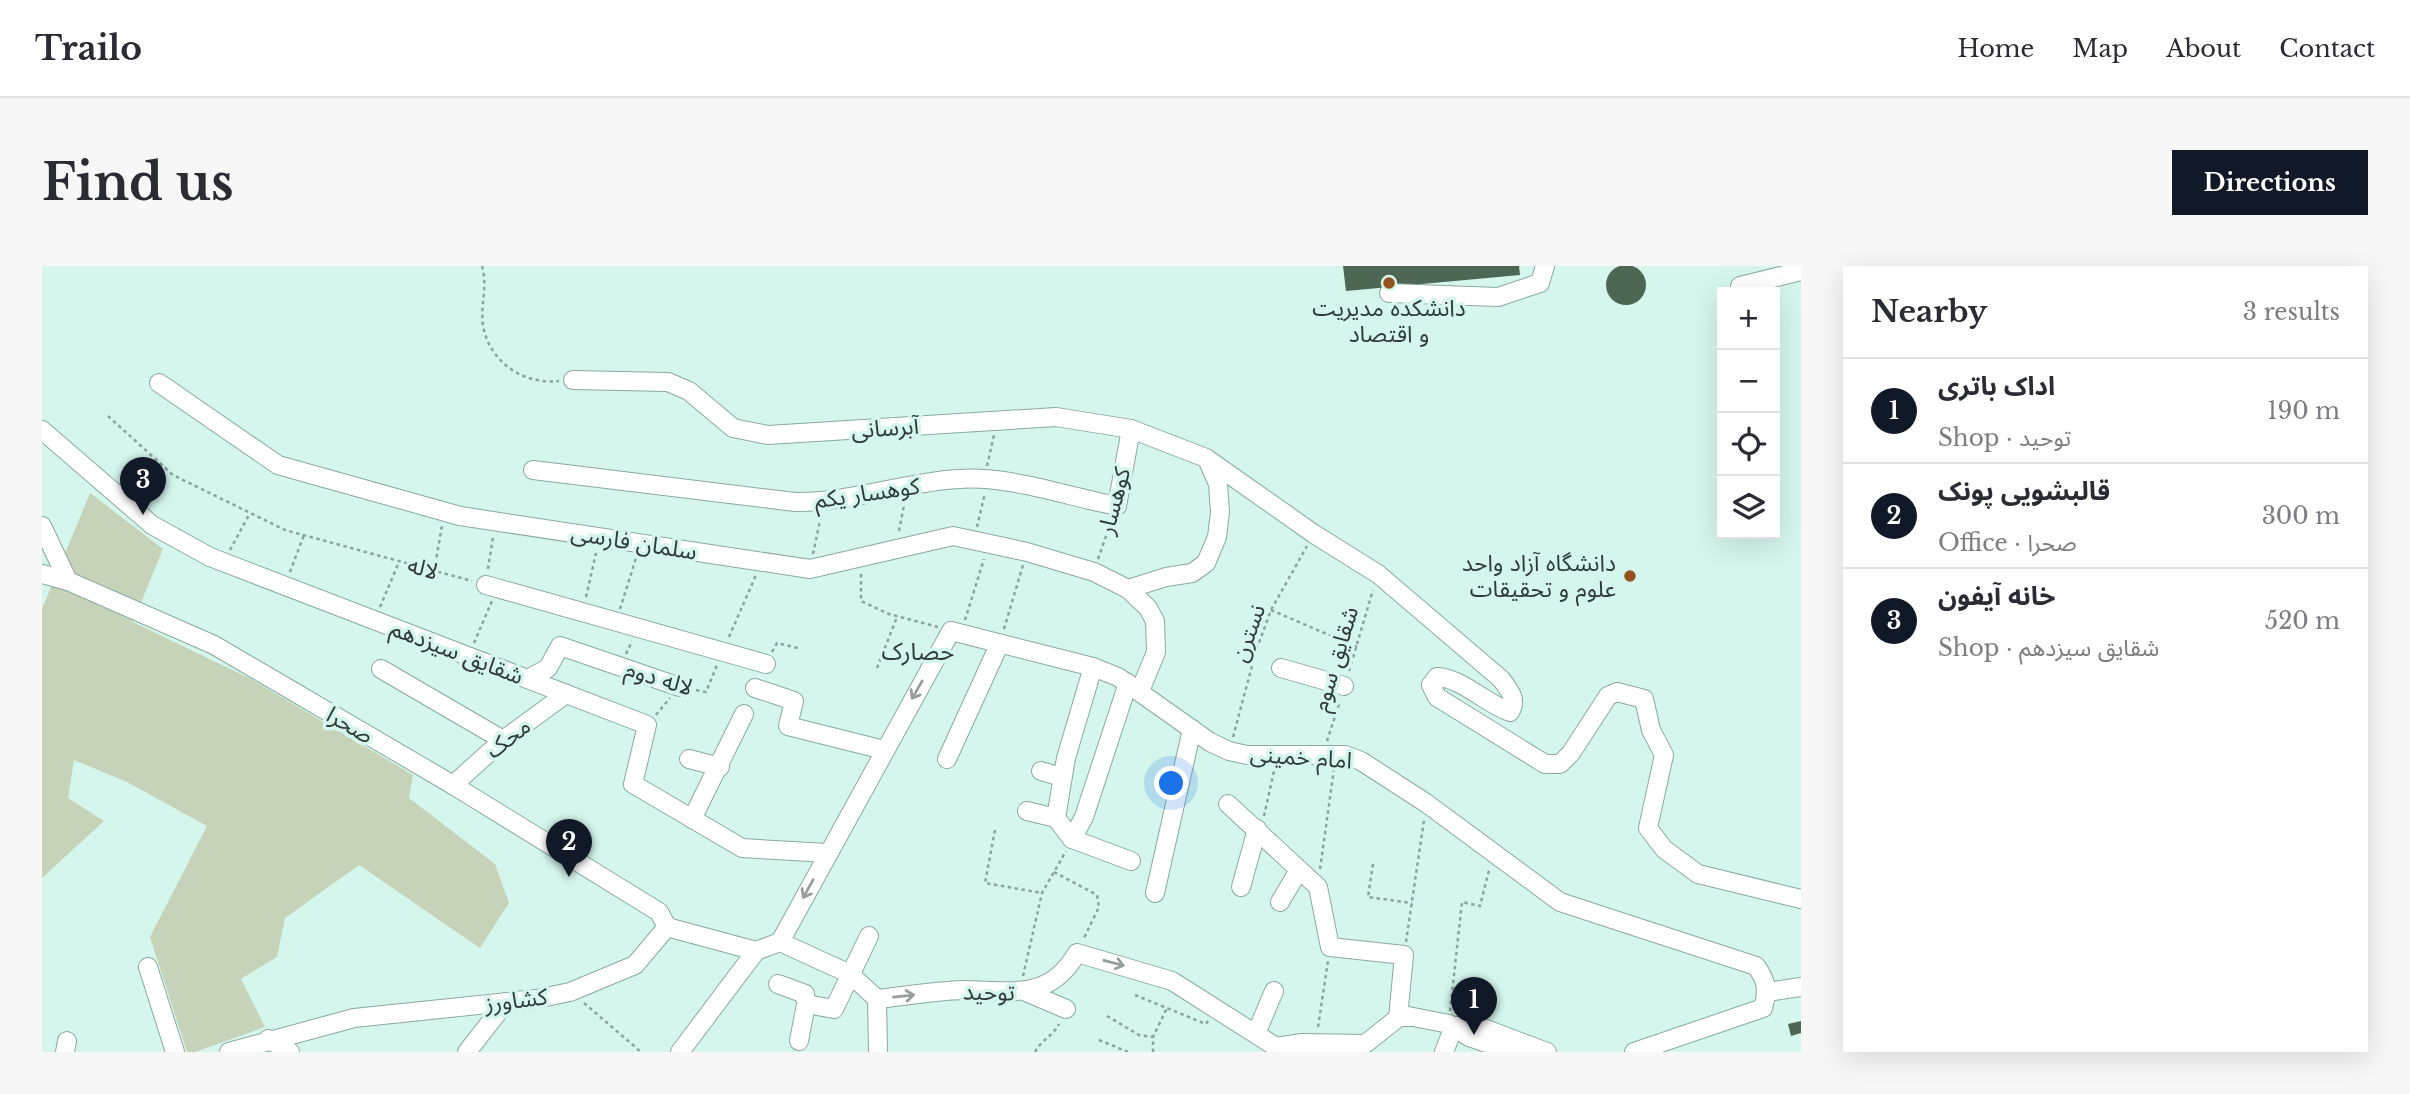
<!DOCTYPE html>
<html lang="en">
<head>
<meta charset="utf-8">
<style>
  :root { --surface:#fff; --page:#f7f7f7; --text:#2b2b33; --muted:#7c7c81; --line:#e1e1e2; --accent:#111827 }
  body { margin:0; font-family:"Libre Baskerville","Noto Sans Arabic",serif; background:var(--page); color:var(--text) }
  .controls { position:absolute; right:21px; top:21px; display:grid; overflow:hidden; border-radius:0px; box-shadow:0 7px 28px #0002 }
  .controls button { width:63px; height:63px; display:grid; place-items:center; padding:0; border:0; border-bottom:2px solid var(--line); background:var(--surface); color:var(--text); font:35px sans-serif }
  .you { position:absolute; left:1130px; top:518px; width:24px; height:24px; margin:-18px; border:5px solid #fff; border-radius:50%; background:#1a73e8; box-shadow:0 0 0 10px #1a73e833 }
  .badge { display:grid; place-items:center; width:46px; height:46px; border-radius:50%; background:var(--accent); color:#fff; font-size:23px; font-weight:700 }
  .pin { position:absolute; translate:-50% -58px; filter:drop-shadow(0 2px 4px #0008) }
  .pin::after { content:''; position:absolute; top:37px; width:24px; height:21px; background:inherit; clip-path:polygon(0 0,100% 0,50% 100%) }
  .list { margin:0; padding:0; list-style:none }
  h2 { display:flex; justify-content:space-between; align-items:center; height:91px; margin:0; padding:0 28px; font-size:30px }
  h2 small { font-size:23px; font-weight:400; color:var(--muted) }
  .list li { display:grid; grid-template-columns:46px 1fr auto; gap:21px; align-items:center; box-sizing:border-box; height:105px; padding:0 28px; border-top:2px solid var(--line) }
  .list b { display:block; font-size:26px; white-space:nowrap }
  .list p { margin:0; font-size:23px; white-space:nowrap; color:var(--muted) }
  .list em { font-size:23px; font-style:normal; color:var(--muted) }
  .icon { flex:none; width:38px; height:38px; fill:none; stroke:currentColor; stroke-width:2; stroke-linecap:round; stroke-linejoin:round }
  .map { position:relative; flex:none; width:1759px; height:786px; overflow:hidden; border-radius:0px }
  header { display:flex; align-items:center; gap:42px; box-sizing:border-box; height:98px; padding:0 35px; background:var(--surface); border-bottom:2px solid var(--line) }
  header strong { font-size:33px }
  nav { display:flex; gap:38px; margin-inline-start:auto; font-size:24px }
  .intro { display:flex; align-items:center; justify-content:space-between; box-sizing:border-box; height:168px; padding:0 42px }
  h1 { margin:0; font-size:49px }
  .button { padding:18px 32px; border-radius:0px; background:var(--accent); color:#fff; font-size:24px; font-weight:700 }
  main { display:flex; gap:42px; padding:0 42px }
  aside { flex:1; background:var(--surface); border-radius:0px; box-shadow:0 7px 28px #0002 }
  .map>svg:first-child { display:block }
  .green { fill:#c6d3b9 }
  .building { fill:#4e6755 }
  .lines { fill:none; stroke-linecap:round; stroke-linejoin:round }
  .minor-casing { stroke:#8aa9a1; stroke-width:20 }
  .path { stroke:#8ba39c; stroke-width:2.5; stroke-dasharray:3.5 3.5; stroke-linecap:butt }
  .minor { stroke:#fff; stroke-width:18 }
  .oneway { stroke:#969d9b }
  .poi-dot { fill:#93531b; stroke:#d5f6ed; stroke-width:2.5 }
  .labels { text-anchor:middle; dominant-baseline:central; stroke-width:7; stroke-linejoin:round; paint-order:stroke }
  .poi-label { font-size:23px; fill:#2e3b37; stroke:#d5f6ed }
  .street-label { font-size:23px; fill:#2e3b37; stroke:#d5f6ed }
  .neighbourhood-label { font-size:24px; fill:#2e3b37; stroke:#d5f6ed }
</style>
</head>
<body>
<header>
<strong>Trailo</strong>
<nav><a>Home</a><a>Map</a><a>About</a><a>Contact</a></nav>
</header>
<div class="intro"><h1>Find us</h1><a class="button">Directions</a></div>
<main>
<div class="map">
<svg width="1759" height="786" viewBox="0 0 1759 786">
  <rect width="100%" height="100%" fill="#d5f6ed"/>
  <!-- green -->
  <path class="green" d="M48,227L121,283L91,356L209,413L371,509L367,532L453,598L467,637L438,682L317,599L243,652L235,691L199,713L223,761L153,786H145L108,671L165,560L85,516L32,494L26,532L62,555L0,612V343Z"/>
  <!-- building -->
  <g class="building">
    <circle cx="1584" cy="19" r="20"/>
    <path d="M1301,0H1477L1478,9L1304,25Z"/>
    <path d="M1759,755V767L1749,770L1746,758Z"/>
  </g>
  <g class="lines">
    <!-- minor casing -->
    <g class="minor-casing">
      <g id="minor">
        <path d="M1698,20L1759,5"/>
        <path d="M1347,27L1456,31L1498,17L1503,0"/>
        <path d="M531,114L626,116L647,125L691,162L726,169L1014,151L1089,163L1164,192L1272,268L1336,308L1459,413C1467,424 1476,433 1468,446C1444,438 1420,412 1395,411L1389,419L1395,431L1503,498H1518L1529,487L1566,430L1575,426L1602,433L1609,464L1622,489L1606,562L1622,583L1656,608L1759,633"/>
        <path d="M117,117L236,199L418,250L768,303L911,270L985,286L1052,306L1086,323L1106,342L1113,355L1114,386L1098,425"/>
        <path d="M0,164L110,259L168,291L605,459L591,518L700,582L785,587"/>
        <path d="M491,204L753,236C817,237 879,209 944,213C984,216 1034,232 1075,240L1089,163"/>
        <path d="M0,260L26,315L172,379L411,519L617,646L625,661"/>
        <path d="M0,308L26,315"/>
        <path d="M444,319L724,398"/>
        <path d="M1086,323L1124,311L1150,307L1164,297L1175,271L1178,246L1176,218L1165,193"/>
        <path d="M1239,402L1302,420"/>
        <path d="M339,403L461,474"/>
        <path d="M486,413L506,402L518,380L638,421"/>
        <path d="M713,422L752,435L746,460L842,484"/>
        <path d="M647,493L678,501"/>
        <path d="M905,493L957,379"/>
        <path d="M999,505L1019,511"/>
        <path d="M411,519L461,474L524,428"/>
        <path d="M1186,538L1276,621L1288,681L1362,689L1356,752"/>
        <path d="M985,545L1014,552L1030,573"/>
        <path d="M1014,552L1024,492L1051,401"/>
        <path d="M650,553L702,448"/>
        <path d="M1030,573L1042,551L1086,417"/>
        <path d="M1030,573L1089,595"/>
        <path d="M1199,621L1215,563"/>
        <path d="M1113,627L1150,463"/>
        <path d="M1238,636L1257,604"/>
        <path d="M738,676L909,365L1051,401L1076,411L1168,476L1187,485L1205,489H1303L1319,495L1384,537L1518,636L1714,700C1725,715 1726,724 1721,742L1592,786"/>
        <path d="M738,676L808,708L835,733C863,730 892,725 921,724C968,724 1007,736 1035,687L1130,715L1234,781L1260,777L1323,778L1356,752L1366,750L1407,758L1427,771L1471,786"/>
        <path d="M106,701L133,786"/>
        <path d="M736,718L763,728L764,738"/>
        <path d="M984,726L1024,743"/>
        <path d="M1725,726L1759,721"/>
        <path d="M835,733L836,786"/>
        <path d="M1412,760H1436L1505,786"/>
        <path d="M1214,768L1232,725"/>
        <path d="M226,773L248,786"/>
        <path d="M757,775L764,738L792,743L827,670"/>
        <path d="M23,786L25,775"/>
        <path d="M187,786L312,752L494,733L528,726L593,699L625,661L714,685L738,676"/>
        <path d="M425,786L464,736"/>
        <path d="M638,786L714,685"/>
        <path d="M1402,786L1412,760"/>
      </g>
    </g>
    <!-- path -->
    <g class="path">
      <path d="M440,0C446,21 438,39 441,60C448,97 482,119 517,115"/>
      <path d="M66,150L131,209L243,264L430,315"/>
      <path d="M945,200L952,169"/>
      <path d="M935,261L943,227"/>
      <path d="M857,265L863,234"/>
      <path d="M188,284L208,247"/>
      <path d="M771,288L779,250"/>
      <path d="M1056,293L1070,253"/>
      <path d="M446,303L451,271"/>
      <path d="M392,305L400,260"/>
      <path d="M248,306L262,269"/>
      <path d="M819,308V335L847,348L896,361"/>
      <path d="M544,331L554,287"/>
      <path d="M338,341L357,296"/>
      <path d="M578,343L594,292"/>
      <path d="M1229,344L1315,381"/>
      <path d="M923,354L942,293"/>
      <path d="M962,363L981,299"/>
      <path d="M687,371L714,309"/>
      <path d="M432,377L450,335"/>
      <path d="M730,386L735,377L756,382"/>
      <path d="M584,388L590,375"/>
      <path d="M835,402L855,351"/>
      <path d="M1307,405L1331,324"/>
      <path d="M654,424L664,426L675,399"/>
      <path d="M614,449L628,432"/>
      <path d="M1191,471L1214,385L1229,344L1265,280"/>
      <path d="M1285,475L1298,435"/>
      <path d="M1222,550L1232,505"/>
      <path d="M953,564L943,617L1000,627"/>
      <path d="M1331,598L1326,631L1370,637"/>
      <path d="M1278,603L1292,503"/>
      <path d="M1012,606L1055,629L1057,641L1041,674"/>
      <path d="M1364,676L1382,554"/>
      <path d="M981,710L1000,627L1024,585"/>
      <path d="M1093,729L1164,758L1166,755"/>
      <path d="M542,737L599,786"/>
      <path d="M1408,745L1420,636L1438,640L1447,604"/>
      <path d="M1065,750L1097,769L1111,771"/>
      <path d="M1276,761L1286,695"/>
      <path d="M1057,774L1086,786"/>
      <path d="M993,786C1000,773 1010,771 1017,758"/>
      <path d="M1111,786V771L1125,742"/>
    </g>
    <!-- minor -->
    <use href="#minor" class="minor"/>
  </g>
  <!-- one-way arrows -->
  <defs><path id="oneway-shaft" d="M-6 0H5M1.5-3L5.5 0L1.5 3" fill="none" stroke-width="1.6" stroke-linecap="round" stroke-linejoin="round" transform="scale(1.75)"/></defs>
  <g class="oneway">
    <use href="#oneway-shaft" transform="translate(875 424) rotate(120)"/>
    <use href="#oneway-shaft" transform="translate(766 623) rotate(119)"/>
    <use href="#oneway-shaft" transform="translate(1072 697) rotate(15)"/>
    <use href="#oneway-shaft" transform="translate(862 730) rotate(-6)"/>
  </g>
  <!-- markers -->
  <g class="poi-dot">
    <circle cx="1347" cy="17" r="7"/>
    <circle cx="1588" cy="310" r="7"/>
  </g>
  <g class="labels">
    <!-- poi labels -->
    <g class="poi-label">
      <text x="1347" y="42">دانشکده مدیریت<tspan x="1347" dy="26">و اقتصاد</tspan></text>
      <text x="1574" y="297" text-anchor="end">دانشگاه آزاد واحد<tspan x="1574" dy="26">علوم و تحقیقات</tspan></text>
    </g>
    <!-- street labels -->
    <g class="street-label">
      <text transform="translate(843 162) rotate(-4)">آبرسانی</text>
      <text transform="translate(825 227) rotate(-8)">کوهسار یکم</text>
      <text transform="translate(1072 235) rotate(-75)">کوهسار</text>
      <text transform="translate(592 276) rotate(9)">سلمان فارسی</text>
      <text transform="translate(381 302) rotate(15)">لاله</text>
      <text transform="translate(1206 367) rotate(-70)">نسترن</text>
      <text transform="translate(415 386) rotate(21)">شقایق سیزدهم</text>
      <text transform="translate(1293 393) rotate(-73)">شقایق سوم</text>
      <text transform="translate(617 412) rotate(17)">لاله دوم</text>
      <text transform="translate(308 459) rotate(30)">صحرا</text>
      <text transform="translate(466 472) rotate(-38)">محک</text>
      <text transform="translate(1259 491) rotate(4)">امام خمینی</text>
      <text transform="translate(947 726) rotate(1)">توحید</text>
      <text transform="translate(474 734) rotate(-7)">کشاورز</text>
    </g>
    <!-- neighbourhood labels -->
    <g class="neighbourhood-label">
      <text x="876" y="385">حصارک</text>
    </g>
  </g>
</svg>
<div class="controls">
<button>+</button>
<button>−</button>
<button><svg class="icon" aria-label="locate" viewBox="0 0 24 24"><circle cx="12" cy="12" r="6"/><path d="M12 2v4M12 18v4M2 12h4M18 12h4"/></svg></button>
<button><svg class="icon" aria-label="layers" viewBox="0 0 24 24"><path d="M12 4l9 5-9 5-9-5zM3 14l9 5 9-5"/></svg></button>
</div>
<div class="you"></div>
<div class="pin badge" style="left:1432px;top:769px">1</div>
<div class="pin badge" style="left:527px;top:611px">2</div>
<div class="pin badge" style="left:101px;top:249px">3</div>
</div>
<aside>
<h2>Nearby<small>3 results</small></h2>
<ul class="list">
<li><span class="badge">1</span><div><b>اداک باتری</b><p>Shop · توحید</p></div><em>190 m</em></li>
<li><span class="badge">2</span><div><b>قالبشویی پونک</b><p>Office · صحرا</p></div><em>300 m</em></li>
<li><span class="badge">3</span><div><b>خانه آیفون</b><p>Shop · شقایق سیزدهم</p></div><em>520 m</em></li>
</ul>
</aside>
</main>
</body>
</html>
